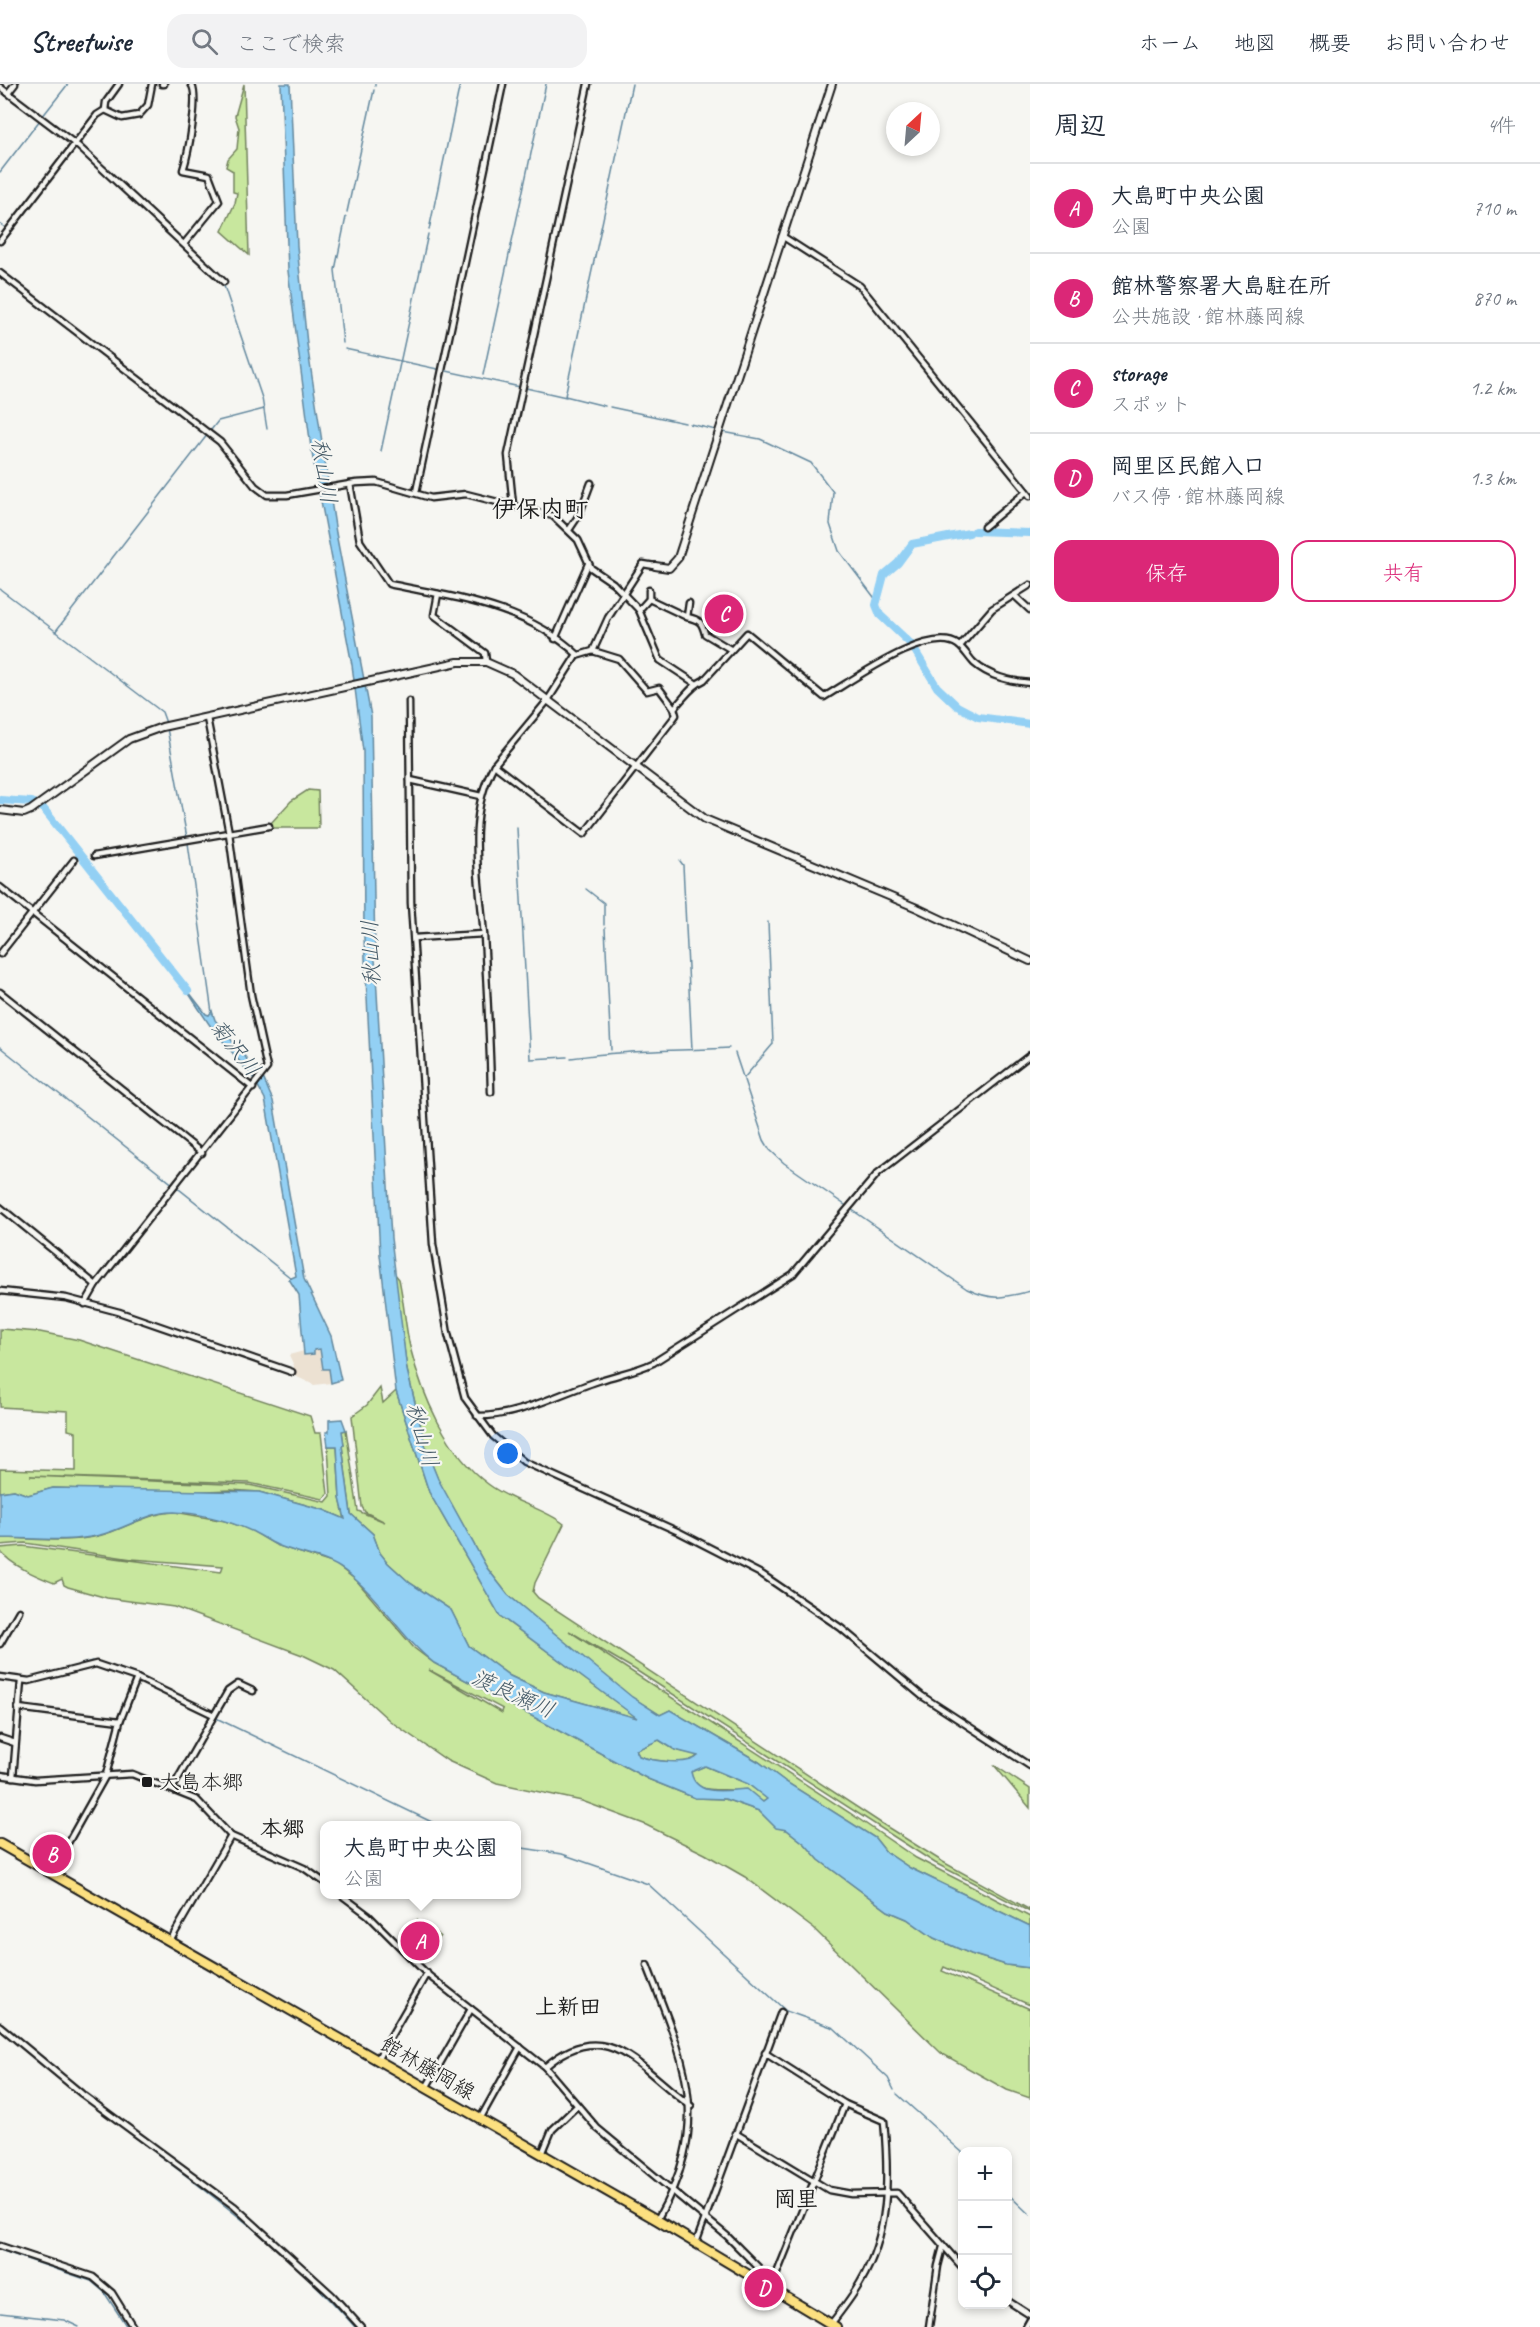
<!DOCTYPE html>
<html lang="ja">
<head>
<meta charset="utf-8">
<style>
  :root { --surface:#fff; --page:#f2f2f3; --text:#1f2937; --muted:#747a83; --line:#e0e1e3; --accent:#db2777 }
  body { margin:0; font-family:Caveat,"Klee One",sans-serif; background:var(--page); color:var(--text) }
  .controls { position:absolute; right:18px; bottom:18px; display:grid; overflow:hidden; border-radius:12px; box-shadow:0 3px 9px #0003 }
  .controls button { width:54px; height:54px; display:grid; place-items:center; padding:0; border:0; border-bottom:2px solid var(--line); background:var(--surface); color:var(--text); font:30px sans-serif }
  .compass { position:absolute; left:886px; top:18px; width:54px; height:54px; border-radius:50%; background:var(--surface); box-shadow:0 3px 9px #0003; rotate:26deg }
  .you { position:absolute; left:508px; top:1370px; width:21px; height:21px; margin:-15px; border:4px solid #fff; border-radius:50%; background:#1a73e8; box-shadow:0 0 0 9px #1a73e833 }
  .badge { display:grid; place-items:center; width:39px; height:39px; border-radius:50%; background:var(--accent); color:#fff; font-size:20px; font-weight:700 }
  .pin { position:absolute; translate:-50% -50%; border:3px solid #fff; box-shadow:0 2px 6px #0006 }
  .popup { position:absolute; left:320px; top:1737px; width:201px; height:78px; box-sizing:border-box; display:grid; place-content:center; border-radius:12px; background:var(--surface); filter:drop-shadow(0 2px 4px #0005); font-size:20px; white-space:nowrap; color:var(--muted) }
  .popup b { font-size:22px; color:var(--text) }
  .popup::after { content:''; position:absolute; left:50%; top:100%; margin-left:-12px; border:12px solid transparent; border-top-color:var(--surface) }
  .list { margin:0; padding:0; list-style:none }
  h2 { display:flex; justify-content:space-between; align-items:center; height:78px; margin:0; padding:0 24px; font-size:26px }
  h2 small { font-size:20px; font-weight:400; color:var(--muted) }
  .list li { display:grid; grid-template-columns:39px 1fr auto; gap:18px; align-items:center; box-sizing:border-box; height:90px; padding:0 24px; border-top:2px solid var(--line) }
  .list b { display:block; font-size:22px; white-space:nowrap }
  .list p { margin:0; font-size:20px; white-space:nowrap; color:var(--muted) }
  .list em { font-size:20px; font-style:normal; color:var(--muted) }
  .actions { display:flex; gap:12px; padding:18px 24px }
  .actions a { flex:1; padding:14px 0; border:2px solid var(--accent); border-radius:18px; text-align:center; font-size:21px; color:var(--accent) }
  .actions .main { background:var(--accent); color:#fff }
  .icon { flex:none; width:33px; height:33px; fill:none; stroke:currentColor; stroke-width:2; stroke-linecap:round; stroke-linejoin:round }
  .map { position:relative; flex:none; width:1030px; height:2243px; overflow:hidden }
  header { display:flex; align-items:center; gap:36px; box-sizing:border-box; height:84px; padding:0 30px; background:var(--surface); border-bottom:2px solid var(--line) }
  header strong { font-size:28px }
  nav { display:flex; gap:33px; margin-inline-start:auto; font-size:21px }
  .search { width:420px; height:54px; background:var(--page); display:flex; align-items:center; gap:15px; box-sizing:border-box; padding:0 21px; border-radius:18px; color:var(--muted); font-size:22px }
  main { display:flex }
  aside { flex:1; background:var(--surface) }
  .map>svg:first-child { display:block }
  .built { fill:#ece1d2 }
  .green { fill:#c8e79e; stroke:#72825d; stroke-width:1.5; fill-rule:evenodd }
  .water { fill:#93d0f4; stroke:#63889e; stroke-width:1.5; fill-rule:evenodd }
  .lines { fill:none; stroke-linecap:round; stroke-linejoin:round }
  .stream { stroke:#63889e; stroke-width:1.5 }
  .river { stroke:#93d0f4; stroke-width:8 }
  .minor-casing { stroke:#1c1c1c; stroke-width:9 }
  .tertiary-casing { stroke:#1c1c1c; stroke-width:10 }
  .primary-casing { stroke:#1c1c1c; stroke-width:12 }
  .minor { stroke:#f6f6f2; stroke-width:4.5 }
  .tertiary { stroke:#f6f6f2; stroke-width:6 }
  .primary { stroke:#fce080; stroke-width:8 }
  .poi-dot { fill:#1c1c1c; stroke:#f6f6f2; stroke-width:2 }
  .labels { text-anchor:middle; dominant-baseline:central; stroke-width:4.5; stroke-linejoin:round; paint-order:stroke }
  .poi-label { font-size:21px; fill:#1c1c1c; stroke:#f6f6f2; text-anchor:start }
  .street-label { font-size:21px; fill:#1c1c1c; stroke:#f6f6f2 }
  .water-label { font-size:22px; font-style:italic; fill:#465b68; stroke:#f6f6f2 }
  .neighbourhood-label { font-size:22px; font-weight:bold; fill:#1c1c1c; stroke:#f6f6f2 }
  .quarter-label { font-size:24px; font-weight:bold; fill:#1c1c1c; stroke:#f6f6f2 }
</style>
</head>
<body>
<header>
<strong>Streetwise</strong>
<div class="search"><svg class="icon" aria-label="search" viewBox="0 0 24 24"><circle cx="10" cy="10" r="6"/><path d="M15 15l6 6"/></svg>ここで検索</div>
<nav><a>ホーム</a><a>地図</a><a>概要</a><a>お問い合わせ</a></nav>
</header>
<main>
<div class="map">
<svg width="1030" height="2243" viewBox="0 0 1030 2243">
  <rect width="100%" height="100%" fill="#f6f6f2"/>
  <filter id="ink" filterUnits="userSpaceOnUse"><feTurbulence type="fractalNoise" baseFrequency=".0167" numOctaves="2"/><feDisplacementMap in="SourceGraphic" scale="12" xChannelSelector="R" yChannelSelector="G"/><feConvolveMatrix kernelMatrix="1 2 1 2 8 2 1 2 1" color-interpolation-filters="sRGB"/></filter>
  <g filter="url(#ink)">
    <!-- built -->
    <path class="built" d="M319,1265L329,1284L331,1299L314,1301L293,1291L294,1282L289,1271L304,1267L305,1271L313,1270V1266Z"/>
    <!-- green -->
    <g class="green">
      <path d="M244,0L249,171L222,147L235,119L237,109L233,108V87L226,83L228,75L237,65L239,44L235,32Z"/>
      <path d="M308,706L318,707L319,744H271V739L291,717Z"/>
      <path d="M394,1189L399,1195C404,1218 405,1241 410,1263C422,1311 447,1370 488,1400C511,1418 542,1423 564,1440L535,1499L533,1508L538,1514L884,1741L943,1778L1030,1826V1828L935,1779L634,1585L569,1547L850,1729L916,1774L1030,1833V1842L910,1784L886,1768L875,1754L786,1698L759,1678L670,1626L660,1631L631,1613L508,1511L487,1484L438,1396L427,1368L407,1286Z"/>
      <path d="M0,1245L40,1248L79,1256L310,1332L315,1349H321L328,1410L323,1415L249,1399L30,1392L249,1401L326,1418L331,1412L328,1362H337L340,1414L345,1435L324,1426L259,1408L231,1406L180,1408L53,1404L28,1411L14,1406L0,1408V1385L76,1387V1348L68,1346V1327L0,1323Z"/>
      <path d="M380,1304L383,1319L396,1307L429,1408L500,1532L639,1635L544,1608L510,1592L469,1562L451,1526L410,1499L388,1479L380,1469L373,1450L351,1430L342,1361H344L342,1347L346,1346L358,1427L385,1438L365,1428L362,1423L352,1332L367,1321Z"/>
      <path d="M175,1428L225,1437L249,1445L276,1461L335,1480L357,1497L414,1564L434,1579L648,1695L695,1714L725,1715L759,1727L776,1743L787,1746L805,1760L819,1776L888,1827L907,1835L934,1854L971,1870L1006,1881L1030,1884V1921L944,1883L942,1887L1030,1925V2014L1007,2006L941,1969L814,1845L745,1793L705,1770L644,1740L582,1717L497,1699L448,1677L390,1637L334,1586L305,1572L174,1523L107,1514L68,1503L64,1501L62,1495L54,1499C37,1492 12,1482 0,1467V1464L23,1462L221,1488L223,1482L132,1475L25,1459L0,1461V1454C34,1454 76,1461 108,1449C131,1441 150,1429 175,1428ZM429,1586L503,1625L502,1628V1629Z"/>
      <path d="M659,1656L675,1666L698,1671C690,1683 652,1677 639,1672L636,1666Z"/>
      <path d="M994,1681L1030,1705V1724Z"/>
      <path d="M705,1682L748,1700L768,1715L763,1718C754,1714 741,1707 731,1706C715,1705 695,1710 690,1688Z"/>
      <path d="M417,1836L440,1852L418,1879L402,1862Z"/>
    </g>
    <!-- water -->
    <g class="water">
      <path d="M281,0H290L297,162L307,260L336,449L371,632L375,874L391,1154L407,1286L427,1368L438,1395L487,1484L508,1511L632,1613L660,1631L670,1626L759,1678L786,1698L875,1754L886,1768L910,1784L1030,1842V1884L1006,1881L971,1870L934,1854L907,1835L888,1827L819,1776L805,1760L787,1746L776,1744L759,1727L725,1715L695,1714L648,1695L434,1579C400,1553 380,1513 345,1487C325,1472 300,1471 277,1461C268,1457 259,1450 249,1446C227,1436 198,1429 174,1428C147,1428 126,1445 100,1451C69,1459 33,1454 0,1454V1408L14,1406L28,1411L53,1404L259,1408L324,1426L345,1435L340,1414L337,1362H328L326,1348H329V1336L342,1335L346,1346L342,1347L344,1361L342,1362L351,1430L373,1450L380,1469L388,1479L410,1499L451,1526L469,1562L510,1592L544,1608L637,1634L500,1532L429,1408L396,1307L380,1171L364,854L363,667L352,581L311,364L288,187ZM659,1656L675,1666L698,1672C689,1682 652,1677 639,1672L636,1666ZM705,1682L748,1700L767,1715L763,1718L747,1705C728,1706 696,1714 691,1688Z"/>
      <path d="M182,899L206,930L209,931L212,927L215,936L264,996L273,1017L304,1195L331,1252L341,1296L331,1299L329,1285H323L320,1265L314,1266V1270L304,1271L299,1211L289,1195L296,1192L265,1015L254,995L209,940Z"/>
    </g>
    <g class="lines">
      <!-- stream -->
      <g class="stream">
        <path d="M375,2V0"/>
        <path d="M110,18L118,7"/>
        <path d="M42,33L68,0"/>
        <path d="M92,43L76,63L94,80"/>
        <path d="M0,88L40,36"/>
        <path d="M347,128L374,6"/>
        <path d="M0,140L6,144"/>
        <path d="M429,146L460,0"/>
        <path d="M223,199L262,314L267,345"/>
        <path d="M343,259L335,186L346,133"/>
        <path d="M345,265L520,303"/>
        <path d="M483,291L546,0"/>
        <path d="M526,304L566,313"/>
        <path d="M605,322L565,312L632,0"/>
        <path d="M610,323L685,339"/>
        <path d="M690,340L716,346"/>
        <path d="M723,348L760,355L811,379L833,408L830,440L839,467L877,517"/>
        <path d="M381,367L428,150"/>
        <path d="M0,505L162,628L166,639"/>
        <path d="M55,548L218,337L264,325"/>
        <path d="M167,644L187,754"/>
        <path d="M517,744L530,975L567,973"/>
        <path d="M188,759L212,929"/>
        <path d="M680,777L683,781L692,966"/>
        <path d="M586,805L604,819"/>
        <path d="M604,820V841"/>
        <path d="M605,844L611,966"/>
        <path d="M0,963L291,1194"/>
        <path d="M735,969L764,1056L770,1066L784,1079L967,1205C992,1217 1003,1214 1030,1207"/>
        <path d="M571,974C623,966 677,967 729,964"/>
        <path d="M744,994L773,960L768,838"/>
        <path d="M97,1583L113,1588"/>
        <path d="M0,1590L11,1592"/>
        <path d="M45,1591L92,1577"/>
        <path d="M214,1633L440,1742"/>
        <path d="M516,1763L562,1770L648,1800L786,1927L834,1944L888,1994L894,2006"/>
        <path d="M75,2008C173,2083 274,2150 355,2243"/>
        <path d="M897,2010L963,2069"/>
        <path d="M1008,2110L1030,2131"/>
        <path d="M0,2166L91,2197L104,2208L127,2243"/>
        <path d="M0,2229L64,2236L79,2243"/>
        <path d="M1022,2243L1030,2227"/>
      </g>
      <!-- river -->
      <g class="river">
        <path d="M975,447L1030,449"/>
        <path d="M969,449L912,460L898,479L884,491L876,521L880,531L911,560L937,603L957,622L978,633L1030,640"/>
        <path d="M0,716L32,718L43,724L188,907"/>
      </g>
      <!-- minor casing -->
      <g class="minor-casing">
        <g id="minor">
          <path d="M162,0H164"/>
          <path d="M0,3L78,62L224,198"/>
          <path d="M8,9L15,0"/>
          <path d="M105,26L106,18L119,0"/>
          <path d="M782,152L860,202L1030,412"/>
          <path d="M0,157L97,31L105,26L122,34L139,31L148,21L152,0"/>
          <path d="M184,160L219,117L209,91L183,86C188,71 200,10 191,0"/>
          <path d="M0,189L220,358L255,402L267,411H287L356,399L376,398L431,414L466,410L553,432L578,456L591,484L613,499L639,526L660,576L695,599"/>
          <path d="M350,400L360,457L389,500C457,514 526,522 578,571"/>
          <path d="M416,408L503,0"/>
          <path d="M513,421L508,371L588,0"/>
          <path d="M984,443L1026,408"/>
          <path d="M569,446L579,431L591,399"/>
          <path d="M655,482L643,480L608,534L593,567L576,572L548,616L494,681L584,750L673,635L676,631L674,624C684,614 692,601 704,596L747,549L824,613C850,598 930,540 958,561C965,566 968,573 974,579C990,593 1010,597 1030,599"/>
          <path d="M438,510L434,531L485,569L486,578"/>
          <path d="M1015,512L1030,526"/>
          <path d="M649,515L687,533L689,519"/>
          <path d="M639,526L649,515V506"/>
          <path d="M687,533C700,536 702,538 705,550L730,565"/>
          <path d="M555,555L588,480"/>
          <path d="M960,562L992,525L1030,501"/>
          <path d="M593,567L619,575L647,607L659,604L674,624"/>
          <path d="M409,617L411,819L433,1160L448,1250L465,1314L493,1352L524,1378L679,1448L763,1491L841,1544L922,1612L1030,1682"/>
          <path d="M410,696L481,712"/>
          <path d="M94,772L269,742"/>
          <path d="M0,803L253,1004"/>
          <path d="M414,854L484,850"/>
          <path d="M0,870L74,776"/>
          <path d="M0,908L202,1069"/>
          <path d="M491,1008C490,956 487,904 484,852C480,795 465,734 494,681"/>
          <path d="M0,1123L96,1201"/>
          <path d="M0,1207L66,1214L119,1228L292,1288"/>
          <path d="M85,1220L96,1201L267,984L251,911L229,749L207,634"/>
          <path d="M477,1332C519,1333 562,1308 601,1296C619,1290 636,1287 653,1279L793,1190L878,1089L1030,971"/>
          <path d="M0,1560L19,1527"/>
          <path d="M0,1593L29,1597L96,1580L137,1594L214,1631"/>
          <path d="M18,1624L120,1637"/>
          <path d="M0,1654L15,1659"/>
          <path d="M0,1691L35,1696L132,1690L197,1716L231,1752L304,1784L324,1798"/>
          <path d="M13,1693L21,1597"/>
          <path d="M172,1705L228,1607L238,1600L253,1607"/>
          <path d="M51,1789L106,1691L120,1637L137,1594"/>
          <path d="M340,1810L368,1831L428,1891L545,1983L597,2044L727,2152L773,2198"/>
          <path d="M170,1857L231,1752"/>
          <path d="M647,1881C685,1979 714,2036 657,2136"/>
          <path d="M0,1942L82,2010L234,2122L332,2211L361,2243"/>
          <path d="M765,1969L845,2020L884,2037C889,2093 890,2149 860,2199C852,2213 841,2227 831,2240"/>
          <path d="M377,1976L427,1889"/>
          <path d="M545,1983C607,1928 641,1987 691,2022"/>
          <path d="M426,2004L471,1925"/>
          <path d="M480,2035L520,1963"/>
          <path d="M735,2049L829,2106L851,2110L897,2109L963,2184"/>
          <path d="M542,2070L552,2046L577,2022"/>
          <path d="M696,2159L781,1928"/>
          <path d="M0,2162L93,2193L112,2209L133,2243"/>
          <path d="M773,2199L845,2020"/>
          <path d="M1008,2217L1030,2231"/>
          <path d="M929,2243L938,2182L943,2163"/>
          <path d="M1026,2243L1030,2236"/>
        </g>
      </g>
      <!-- tertiary casing -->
      <g class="tertiary-casing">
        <g id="tertiary">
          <path d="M655,482L669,484L678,474L832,0"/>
          <path d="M0,726L24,729L31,726L129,655L162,643L458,578H486L513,590L705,735L917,824L1030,877"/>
        </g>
      </g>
      <!-- primary casing -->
      <g class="primary-casing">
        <path id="primary" d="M0,1760L657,2136L836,2243"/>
      </g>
      <!-- minor -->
      <use href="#minor" class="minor"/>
      <!-- tertiary -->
      <use href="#tertiary" class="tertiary"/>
      <!-- primary -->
      <use href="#primary" class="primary"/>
    </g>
  </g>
  <!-- markers -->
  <rect class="poi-dot" x="141" y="1692" width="12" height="12" rx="3"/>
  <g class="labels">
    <!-- poi labels -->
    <g class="poi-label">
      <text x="159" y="1698">大島本郷</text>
    </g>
    <!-- street labels -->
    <g class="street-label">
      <text transform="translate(428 1984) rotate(30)">館林藤岡線</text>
    </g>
    <!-- water labels -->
    <g class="water-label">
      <text transform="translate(324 387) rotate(81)">秋山川</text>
      <text transform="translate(371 869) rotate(-92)">秋山川</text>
      <text transform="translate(235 964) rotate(51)">菊沢川</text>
      <text transform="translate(422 1351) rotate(74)">秋山川</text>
      <text transform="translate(513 1610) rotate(24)">渡良瀬川</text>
    </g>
    <!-- neighbourhood labels -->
    <g class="neighbourhood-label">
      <text x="282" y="1745">本郷</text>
      <text x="568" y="1923">上新田</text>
      <text x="796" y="2115">岡里</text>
    </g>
    <!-- quarter labels -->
    <g class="quarter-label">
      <text x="540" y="425">伊保内町</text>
    </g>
  </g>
</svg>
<div class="controls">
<button>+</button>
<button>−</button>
<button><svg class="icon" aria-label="locate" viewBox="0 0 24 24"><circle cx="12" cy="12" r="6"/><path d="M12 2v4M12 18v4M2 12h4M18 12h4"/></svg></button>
</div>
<svg class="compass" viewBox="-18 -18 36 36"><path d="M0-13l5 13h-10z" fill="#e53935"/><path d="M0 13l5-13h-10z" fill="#747a83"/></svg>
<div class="you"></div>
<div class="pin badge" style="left:420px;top:1857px">A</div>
<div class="popup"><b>大島町中央公園</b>公園</div>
<div class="pin badge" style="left:52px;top:1770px">B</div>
<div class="pin badge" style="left:724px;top:530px">C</div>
<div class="pin badge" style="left:764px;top:2204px">D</div>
</div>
<aside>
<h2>周辺<small>4件</small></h2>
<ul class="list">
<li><span class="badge">A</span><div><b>大島町中央公園</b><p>公園</p></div><em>710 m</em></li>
<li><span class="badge">B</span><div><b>館林警察署大島駐在所</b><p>公共施設 · 館林藤岡線</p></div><em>870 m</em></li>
<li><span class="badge">C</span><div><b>storage</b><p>スポット</p></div><em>1.2 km</em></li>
<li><span class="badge">D</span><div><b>岡里区民館入口</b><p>バス停 · 館林藤岡線</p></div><em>1.3 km</em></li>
</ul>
<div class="actions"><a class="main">保存</a><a>共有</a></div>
</aside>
</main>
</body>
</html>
